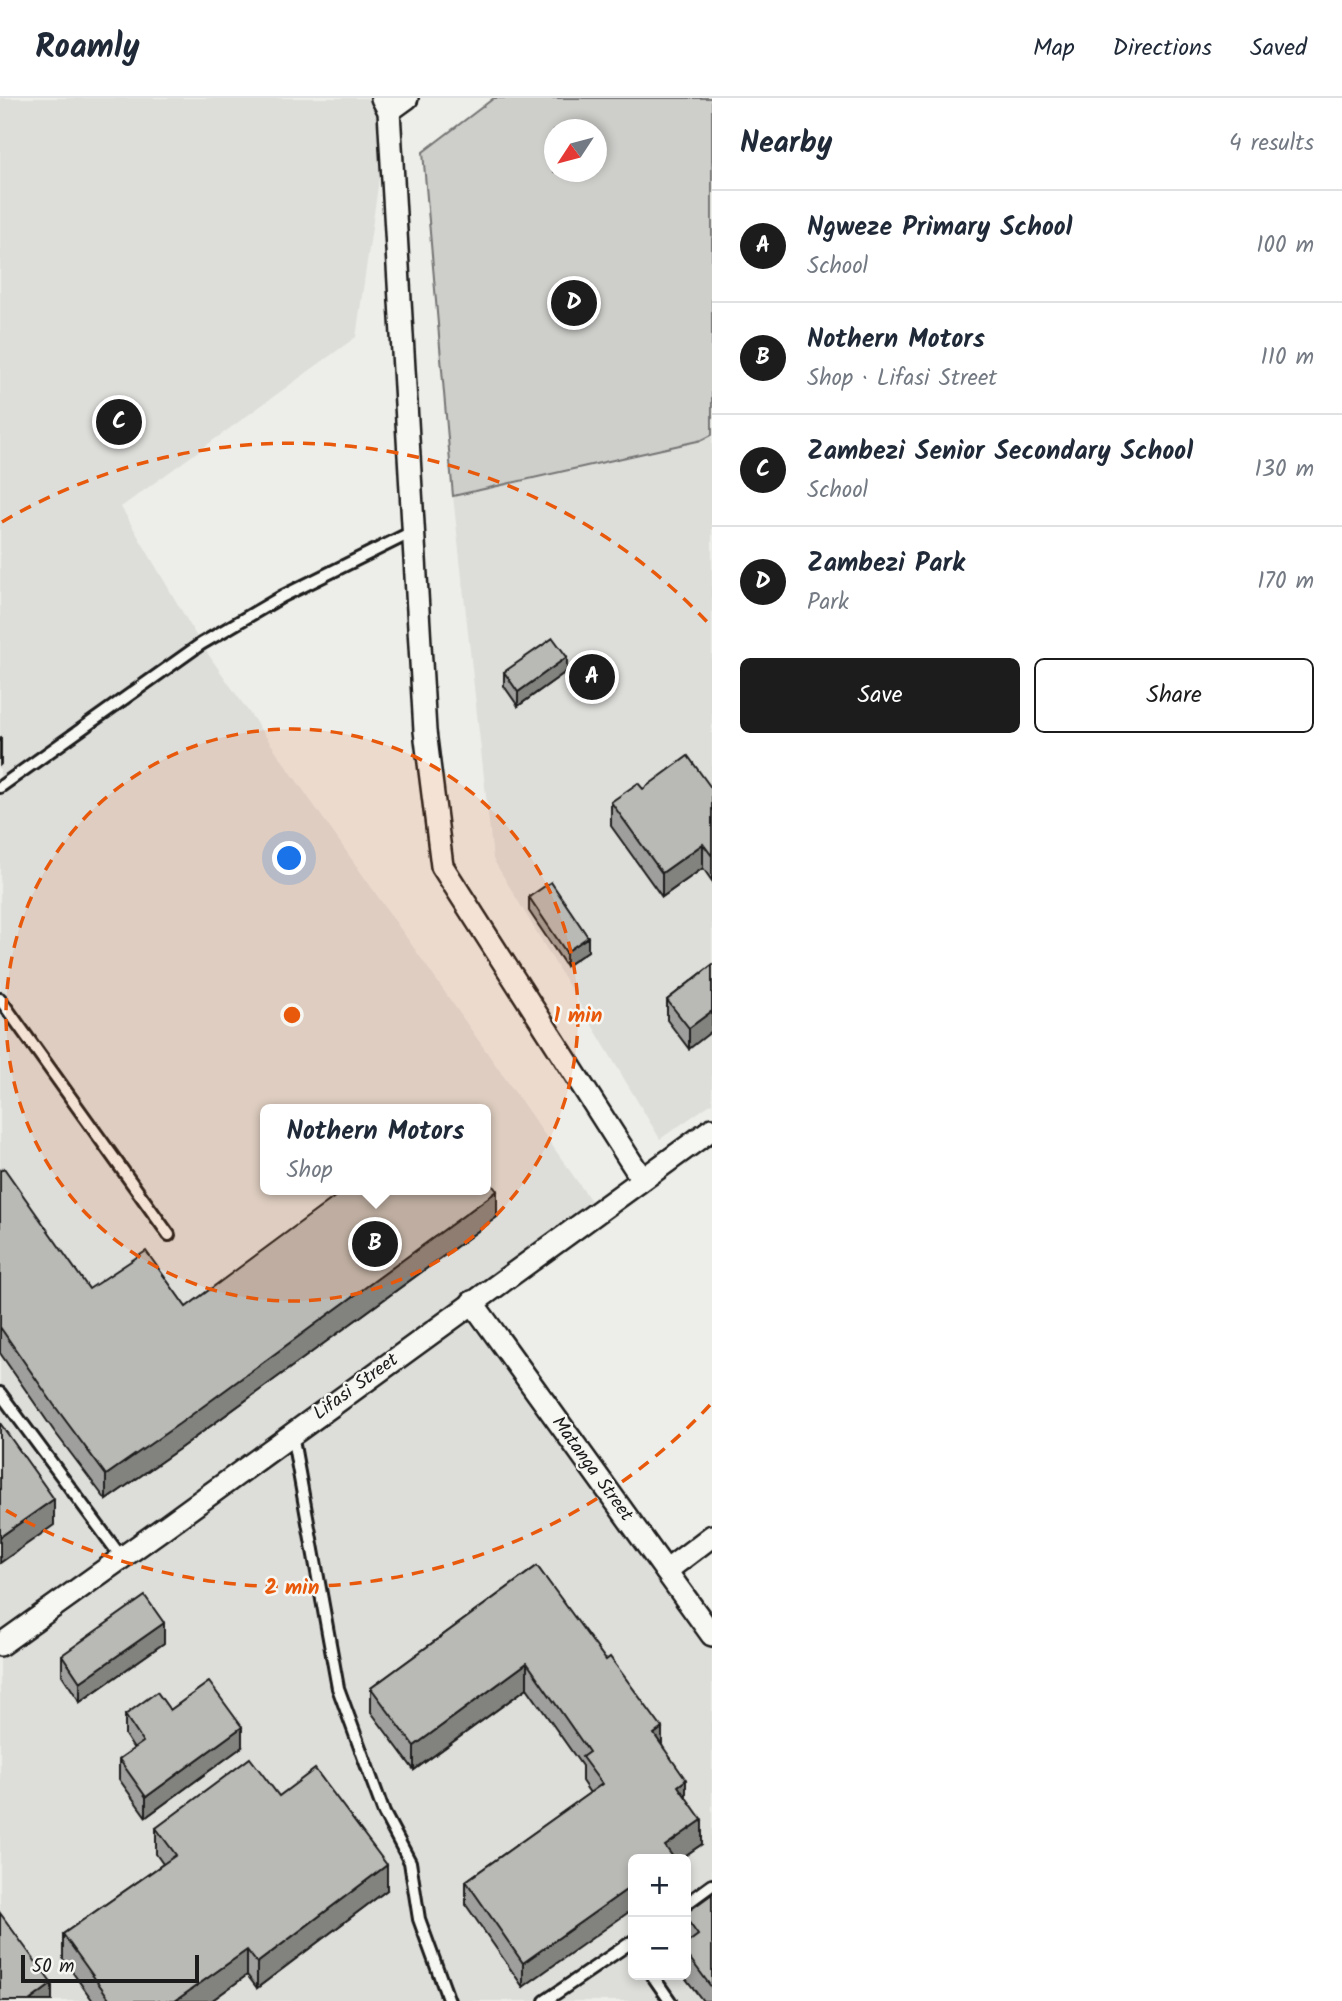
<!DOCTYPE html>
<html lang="en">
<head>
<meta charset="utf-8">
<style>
  :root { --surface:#fff; --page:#f6f6f7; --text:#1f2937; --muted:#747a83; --line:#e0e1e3; --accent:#1c1c1c }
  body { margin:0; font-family:Kalam,sans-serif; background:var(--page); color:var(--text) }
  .controls { position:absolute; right:21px; bottom:21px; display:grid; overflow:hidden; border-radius:10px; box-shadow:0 4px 10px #0003 }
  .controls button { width:63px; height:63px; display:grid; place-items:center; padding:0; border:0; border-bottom:2px solid var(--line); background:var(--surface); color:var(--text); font:35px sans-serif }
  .compass { position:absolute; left:544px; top:21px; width:63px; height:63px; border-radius:50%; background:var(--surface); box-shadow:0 4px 10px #0003; rotate:234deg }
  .scale { position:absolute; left:21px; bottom:18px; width:178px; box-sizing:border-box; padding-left:7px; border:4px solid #1c1c1c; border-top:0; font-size:19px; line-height:24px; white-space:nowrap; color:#1c1c1c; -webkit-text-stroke:5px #f6f6f2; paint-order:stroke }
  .you { position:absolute; left:290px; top:761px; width:24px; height:24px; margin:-18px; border:5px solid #fff; border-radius:50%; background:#1a73e8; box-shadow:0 0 0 10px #1a73e833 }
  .badge { display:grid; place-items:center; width:46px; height:46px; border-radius:50%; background:var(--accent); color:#fff; font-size:23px; font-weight:700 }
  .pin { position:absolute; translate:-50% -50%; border:4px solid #fff; box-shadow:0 2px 7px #0006 }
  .popup { position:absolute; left:260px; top:1006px; width:231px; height:91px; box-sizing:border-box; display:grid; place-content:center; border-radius:10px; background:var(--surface); filter:drop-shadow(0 2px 5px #0005); font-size:23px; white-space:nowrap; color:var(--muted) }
  .popup b { font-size:26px; color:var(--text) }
  .popup::after { content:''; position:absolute; left:50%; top:100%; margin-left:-14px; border:14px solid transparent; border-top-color:var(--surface) }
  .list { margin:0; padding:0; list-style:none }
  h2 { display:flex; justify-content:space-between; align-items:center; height:91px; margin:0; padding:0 28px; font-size:30px }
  h2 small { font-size:23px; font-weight:400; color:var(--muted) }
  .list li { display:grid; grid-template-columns:46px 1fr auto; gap:21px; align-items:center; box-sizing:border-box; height:112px; padding:0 28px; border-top:2px solid var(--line) }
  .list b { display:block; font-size:26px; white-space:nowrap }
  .list p { margin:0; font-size:23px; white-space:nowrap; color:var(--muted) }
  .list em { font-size:23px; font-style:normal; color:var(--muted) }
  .actions { display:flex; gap:14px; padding:21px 28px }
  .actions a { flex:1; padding:16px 0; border:2px solid var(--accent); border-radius:10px; text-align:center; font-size:24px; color:var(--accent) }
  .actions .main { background:var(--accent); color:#fff }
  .map { position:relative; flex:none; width:712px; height:1903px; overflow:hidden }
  header { display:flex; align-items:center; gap:42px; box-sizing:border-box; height:98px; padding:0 35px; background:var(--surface); border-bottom:2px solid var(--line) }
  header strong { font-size:33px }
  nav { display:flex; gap:38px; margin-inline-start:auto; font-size:24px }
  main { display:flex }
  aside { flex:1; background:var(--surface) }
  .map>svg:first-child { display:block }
  .built { fill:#ddddda; fill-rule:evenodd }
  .green { fill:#cececb; stroke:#757574; stroke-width:2; fill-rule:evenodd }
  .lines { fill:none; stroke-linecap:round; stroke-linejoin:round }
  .service-casing { stroke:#1c1c1c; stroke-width:16 }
  .minor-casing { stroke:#1c1c1c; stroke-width:26 }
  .service { stroke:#f6f6f2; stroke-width:10 }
  .minor { stroke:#f6f6f2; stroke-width:21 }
  .wall { fill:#9f9f9d; stroke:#1c1c1c; stroke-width:2 }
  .shaded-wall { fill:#82827f; stroke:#1c1c1c; stroke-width:2 }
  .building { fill:#b9b9b6; stroke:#1c1c1c; stroke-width:2 }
  .ring { fill:none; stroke:#e8590c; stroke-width:3.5; stroke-dasharray:12 9 }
  .labels { text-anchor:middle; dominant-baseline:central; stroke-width:5; stroke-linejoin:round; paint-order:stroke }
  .street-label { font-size:19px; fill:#1c1c1c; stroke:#f6f6f2 }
  .centre { fill:#e8590c; stroke:#f6f6f2; stroke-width:3.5 }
  .ring-label { font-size:21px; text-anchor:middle; font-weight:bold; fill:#e8590c; stroke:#f6f6f2; stroke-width:5; stroke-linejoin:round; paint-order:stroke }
</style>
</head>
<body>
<header>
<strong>Roamly</strong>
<nav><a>Map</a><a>Directions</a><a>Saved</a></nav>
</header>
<main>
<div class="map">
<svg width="712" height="1903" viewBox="0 0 712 1903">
  <rect width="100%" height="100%" fill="#edede9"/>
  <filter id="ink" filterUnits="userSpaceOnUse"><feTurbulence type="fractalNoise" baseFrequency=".0143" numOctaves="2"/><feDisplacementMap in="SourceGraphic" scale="14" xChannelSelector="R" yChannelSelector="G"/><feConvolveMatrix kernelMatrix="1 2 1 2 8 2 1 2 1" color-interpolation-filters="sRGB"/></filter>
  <g filter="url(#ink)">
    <!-- built -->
    <g class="built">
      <path d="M0,0H382L389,13L356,239L121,409L201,546L598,1113L473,1204L712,1537V1903H0ZM265,1011H485V1092H265ZM633,1761H686V1877H633Z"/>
      <path d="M712,337V1005L660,1041L493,761L453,398L702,342Z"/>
    </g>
    <!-- green -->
    <path class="green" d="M494,0H712V337L702,342L453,398L423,54ZM554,32H596V74H554Z"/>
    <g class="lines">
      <!-- service casing -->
      <g class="service-casing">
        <g id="service">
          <path d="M0,689L201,546L283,498L414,433"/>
          <path d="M0,901L169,1137"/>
          <path d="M0,1295L122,1460"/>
          <path d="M292,1336L338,1590L384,1715L410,1764L419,1821L449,1903"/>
          <path d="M686,1806L712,1787"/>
          <path d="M652,1877L670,1903"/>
          <path d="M545,1903L633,1843"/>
        </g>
      </g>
      <!-- minor casing -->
      <g class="minor-casing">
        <g id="minor">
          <path d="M382,0L389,13L425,633L442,768L642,1081"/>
          <path d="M389,13L407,0"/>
          <path d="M472,1204L712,1537"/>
          <path d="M666,1473L712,1438"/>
          <path d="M0,1547L165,1429L712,1031"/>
        </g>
      </g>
      <!-- service -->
      <use href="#service" class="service"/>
      <!-- minor -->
      <use href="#minor" class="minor"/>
    </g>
    <!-- wall -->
    <g class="wall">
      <path d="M567,573L518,608L504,588V574Z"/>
      <path d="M643,691H712V783L703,770L662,799L611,728V704Z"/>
      <path d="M529,799L588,853L566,868L529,813Z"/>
      <path d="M712,867L689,951L667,922V902Z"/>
      <path d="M0,1073L89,1191L186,1209L497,1119L179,1351L106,1402L54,1333L0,1255Z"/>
      <path d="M537,1468L662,1647L686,1700L702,1746L680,1761H633L523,1889L466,1807V1783L590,1695L582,1683V1668L527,1590L414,1672L371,1614V1590Z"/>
      <path d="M164,1545L80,1604L62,1577V1557Z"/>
      <path d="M170,1612L242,1649L146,1719L119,1681V1661L134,1651L125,1637V1617Z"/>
      <path d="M279,1698L387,1792L257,1890L247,1877L211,1903H93L63,1861V1836L163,1766L156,1756V1730Z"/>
      <path d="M712,1796V1903H703L683,1877H686V1815Z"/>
    </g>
    <!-- shaded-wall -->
    <g class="shaded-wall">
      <path d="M567,559V573L518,608V594Z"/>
      <path d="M1,640V666L0,667V641Z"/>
      <path d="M703,746V770L662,799V775Z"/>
      <path d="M588,839V853L566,868V854Z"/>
      <path d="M712,913V933L689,951V930Z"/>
      <path d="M497,1093V1119L179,1351L106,1402V1377Z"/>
      <path d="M54,1401V1427L0,1465V1439Z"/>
      <path d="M164,1525V1545L80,1604V1584Z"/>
      <path d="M527,1565V1590L414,1672V1648Z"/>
      <path d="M242,1629V1649L146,1719V1699Z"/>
      <path d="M662,1630V1654L654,1636Z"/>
      <path d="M686,1682V1707L678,1688Z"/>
      <path d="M702,1722V1746L680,1761H665V1748Z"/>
      <path d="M387,1767V1792L257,1890V1865Z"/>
      <path d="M633,1787V1811L523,1889V1865Z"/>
      <path d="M247,1852V1877L211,1903H175Z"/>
      <path d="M52,1886V1903H29Z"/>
    </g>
    <!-- building -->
    <g class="building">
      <path d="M553,540L567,559L518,594L504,574Z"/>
      <path d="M688,658L712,691V758L703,746L662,775L611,704L638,685L643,691Z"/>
      <path d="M551,784L588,839L566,854L529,799Z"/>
      <path d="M712,867V913L689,930L667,902Z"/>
      <path d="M4,1070L89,1191L146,1153L186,1209L344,1092H485V1078L497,1093L179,1326L106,1377L54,1307L0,1229V1073Z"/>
      <path d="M0,1325L54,1401L0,1439Z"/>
      <path d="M537,1468L606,1562L610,1559L662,1630L654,1636L686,1682L678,1688L702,1722L665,1748L673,1759L670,1761H633V1787L523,1865L466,1783L602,1686L582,1659L589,1654L527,1565L414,1648L371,1590Z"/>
      <path d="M145,1498L164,1525L80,1584L62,1557Z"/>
      <path d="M209,1584L242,1629L146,1699L119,1661L143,1644L125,1617L157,1594L170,1612Z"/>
      <path d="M250,1660L279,1698L315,1671L387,1767L257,1865L247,1852L175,1903H111L63,1836L176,1757L156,1730Z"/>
      <path d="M712,1796V1890L686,1855V1846L698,1837L686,1820V1815Z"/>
      <path d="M0,1815L52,1886L29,1903H0Z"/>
    </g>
  </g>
  <!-- distance rings -->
  <circle cx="292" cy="917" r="286" fill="#e8590c" fill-opacity=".12"/>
  <g class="ring">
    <circle cx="292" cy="917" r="286"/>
    <path d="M710 1307A572 572 0 0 1 2 1410M2 424A572 572 0 0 1 710 527"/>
  </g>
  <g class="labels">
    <!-- street labels -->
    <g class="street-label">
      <text transform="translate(356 1289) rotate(-36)">Lifasi Street</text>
      <text transform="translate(592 1371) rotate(54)">Matanga Street</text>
    </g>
  </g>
  <circle cx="292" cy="917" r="10" class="centre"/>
  <g class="ring-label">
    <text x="578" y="924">1 min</text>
    <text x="292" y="1496">2 min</text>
  </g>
</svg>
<div class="controls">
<button>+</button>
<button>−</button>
</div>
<svg class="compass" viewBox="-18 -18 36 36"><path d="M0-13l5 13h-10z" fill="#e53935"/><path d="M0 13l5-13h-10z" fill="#747a83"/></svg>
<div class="scale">50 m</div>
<div class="you"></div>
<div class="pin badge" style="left:592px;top:579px">A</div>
<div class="pin badge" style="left:375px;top:1146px">B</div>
<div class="popup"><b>Nothern Motors</b>Shop</div>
<div class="pin badge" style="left:119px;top:324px">C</div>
<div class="pin badge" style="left:574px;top:205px">D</div>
</div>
<aside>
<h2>Nearby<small>4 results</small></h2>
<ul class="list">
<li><span class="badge">A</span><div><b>Ngweze Primary School</b><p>School</p></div><em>100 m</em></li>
<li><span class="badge">B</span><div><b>Nothern Motors</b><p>Shop · Lifasi Street</p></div><em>110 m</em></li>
<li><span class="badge">C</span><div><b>Zambezi Senior Secondary School</b><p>School</p></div><em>130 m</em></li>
<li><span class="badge">D</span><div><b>Zambezi Park</b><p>Park</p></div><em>170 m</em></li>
</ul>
<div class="actions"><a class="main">Save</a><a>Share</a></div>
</aside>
</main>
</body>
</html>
